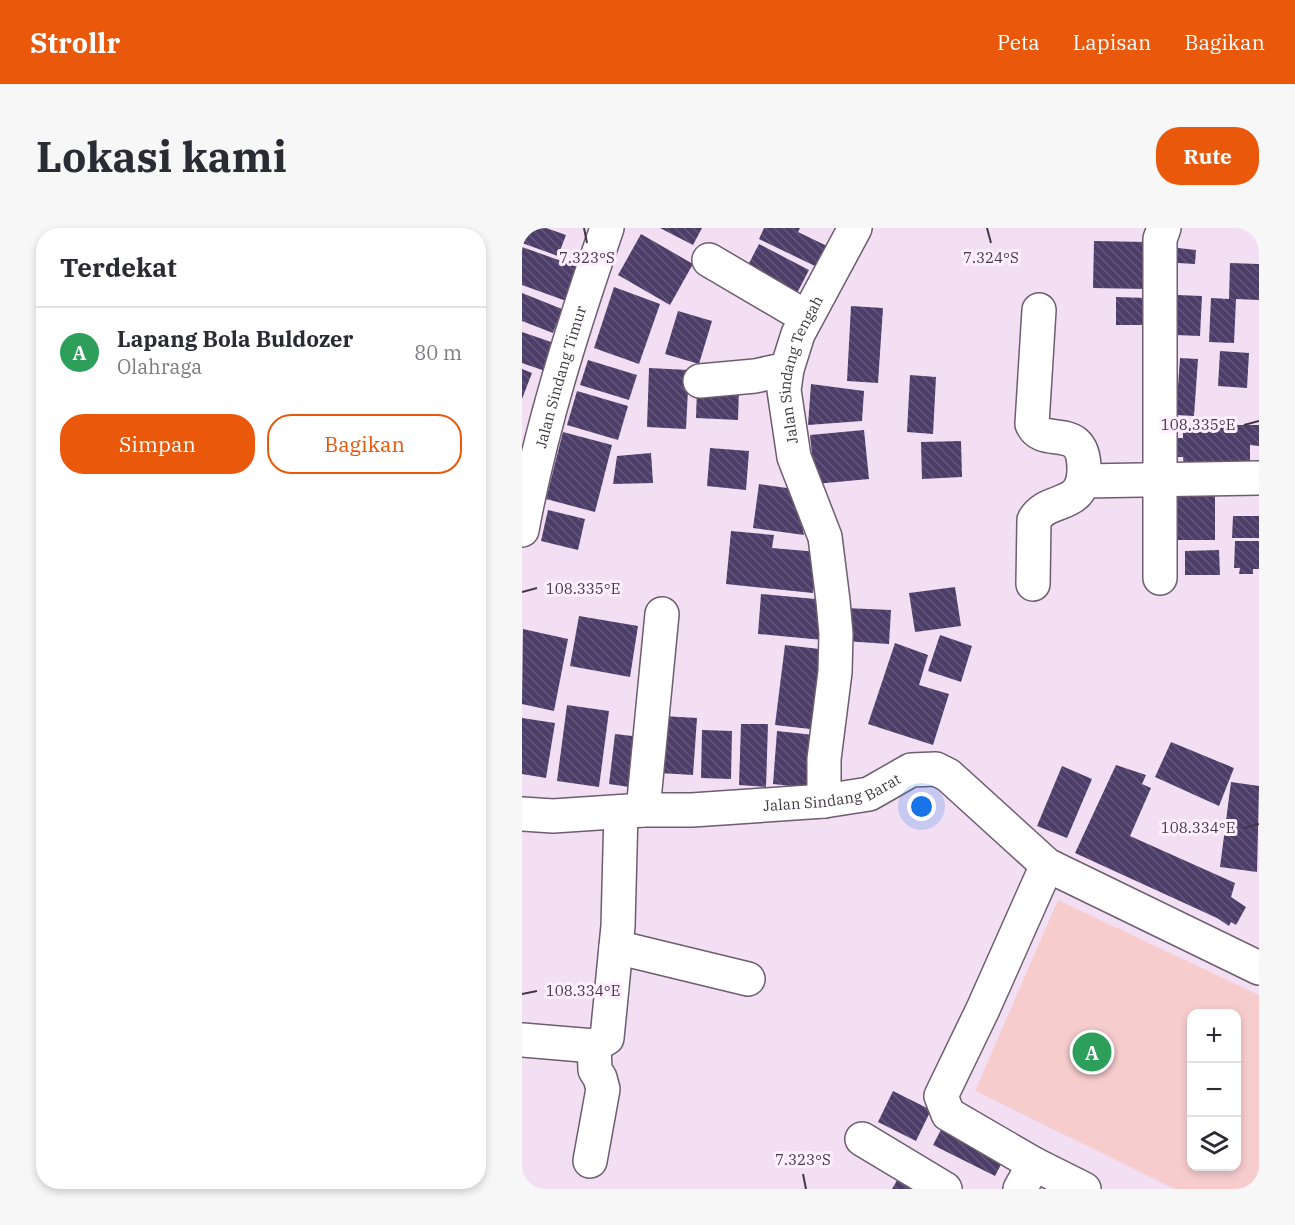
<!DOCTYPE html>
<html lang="id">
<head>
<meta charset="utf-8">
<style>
  :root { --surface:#fff; --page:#f7f7f7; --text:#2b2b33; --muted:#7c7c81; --line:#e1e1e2; --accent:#ea580c }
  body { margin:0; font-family:"IBM Plex Serif",serif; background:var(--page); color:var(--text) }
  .controls { position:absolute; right:18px; bottom:18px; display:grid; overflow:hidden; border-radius:12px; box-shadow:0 3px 9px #0003 }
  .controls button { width:54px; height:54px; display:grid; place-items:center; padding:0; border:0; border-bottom:2px solid var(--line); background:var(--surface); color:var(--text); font:30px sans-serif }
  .you { position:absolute; left:400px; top:579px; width:21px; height:21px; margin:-15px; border:4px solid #fff; border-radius:50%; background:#1a73e8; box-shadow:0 0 0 9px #1a73e833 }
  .badge { display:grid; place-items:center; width:39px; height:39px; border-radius:50%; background:var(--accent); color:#fff; font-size:20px; font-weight:700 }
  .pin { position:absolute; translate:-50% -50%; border:3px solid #fff; box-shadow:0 2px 6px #0006 }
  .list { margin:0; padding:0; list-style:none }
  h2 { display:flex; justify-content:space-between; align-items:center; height:78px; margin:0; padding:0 24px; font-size:26px }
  h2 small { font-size:20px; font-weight:400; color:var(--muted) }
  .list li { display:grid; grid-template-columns:39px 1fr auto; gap:18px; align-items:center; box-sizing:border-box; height:90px; padding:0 24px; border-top:2px solid var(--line) }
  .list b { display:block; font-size:22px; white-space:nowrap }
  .list p { margin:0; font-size:20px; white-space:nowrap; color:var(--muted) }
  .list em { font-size:20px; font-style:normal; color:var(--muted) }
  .actions { display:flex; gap:12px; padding:18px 24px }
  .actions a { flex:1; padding:14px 0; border:2px solid var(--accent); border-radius:24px; text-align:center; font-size:21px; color:var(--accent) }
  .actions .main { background:var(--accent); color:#fff }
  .icon { flex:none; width:33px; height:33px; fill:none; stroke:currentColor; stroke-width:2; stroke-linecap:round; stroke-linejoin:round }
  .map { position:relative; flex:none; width:737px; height:961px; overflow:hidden; border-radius:24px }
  header { display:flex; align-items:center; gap:36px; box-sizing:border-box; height:84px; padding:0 30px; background:var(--accent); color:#fff }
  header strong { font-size:28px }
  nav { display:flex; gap:33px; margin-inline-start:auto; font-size:21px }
  .intro { display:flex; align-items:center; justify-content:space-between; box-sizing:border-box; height:144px; padding:0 36px }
  h1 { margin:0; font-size:42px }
  .button { padding:15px 27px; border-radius:24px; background:var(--accent); color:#fff; font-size:21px; font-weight:700 }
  main { display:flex; gap:36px; padding:0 36px }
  aside { flex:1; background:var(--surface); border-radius:24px; box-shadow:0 3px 9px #0003 }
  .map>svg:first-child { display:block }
  .garden { fill:#f7cccd; fill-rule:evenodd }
  .building { fill:url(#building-back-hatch) }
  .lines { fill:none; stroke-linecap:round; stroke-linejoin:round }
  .minor-casing { stroke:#6e5c6f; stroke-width:36 }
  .minor { stroke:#fff; stroke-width:33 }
  .ticks { fill:none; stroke:#413942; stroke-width:2 }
  .labels { text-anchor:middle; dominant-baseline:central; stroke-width:6; stroke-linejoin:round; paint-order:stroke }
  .street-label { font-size:15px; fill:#413942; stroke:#feeeff }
  .ticks-label { font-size:15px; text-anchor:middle; fill:#413942; stroke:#feeeff; stroke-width:6; stroke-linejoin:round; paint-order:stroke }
</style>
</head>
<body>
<header>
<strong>Strollr</strong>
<nav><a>Peta</a><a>Lapisan</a><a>Bagikan</a></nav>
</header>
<div class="intro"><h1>Lokasi kami</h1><a class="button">Rute</a></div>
<main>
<aside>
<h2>Terdekat<small></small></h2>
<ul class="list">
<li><span class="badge" style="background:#2e9e5b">A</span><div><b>Lapang Bola Buldozer</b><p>Olahraga</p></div><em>80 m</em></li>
</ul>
<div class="actions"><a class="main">Simpan</a><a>Bagikan</a></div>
</aside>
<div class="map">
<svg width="737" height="961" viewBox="0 0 737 961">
  <defs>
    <pattern id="building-back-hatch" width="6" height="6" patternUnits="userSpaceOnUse" patternTransform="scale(1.5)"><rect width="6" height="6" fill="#4c3e68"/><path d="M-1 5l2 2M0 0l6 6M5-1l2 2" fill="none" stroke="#64597b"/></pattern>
  </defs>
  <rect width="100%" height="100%" fill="#f3dff4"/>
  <!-- garden -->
  <path class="garden" d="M536,672L737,767V961H653L453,863ZM670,786H714V938H670Z"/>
  <!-- building -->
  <g class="building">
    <path d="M0,0H24L44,7L36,28L0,15Z"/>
    <path d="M138,0H180L171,17Z"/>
    <path d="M242,0H278L276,4L305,18L295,39L237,11Z"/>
    <path d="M119,6L171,36L148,77L96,47Z"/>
    <path d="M572,13L625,14L624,61L571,60Z"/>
    <path d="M237,16L287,42L274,67L224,41Z"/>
    <path d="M0,19L59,40L47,74L0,57Z"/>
    <path d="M656,20L674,22L673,36L656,35Z"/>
    <path d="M708,35L737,36V72L714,71L712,115L687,114L689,70L707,71Z"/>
    <path d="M92,59L138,76L117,136L72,120Z"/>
    <path d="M0,65L40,81L31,105L0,93Z"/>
    <path d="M655,67L680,68L678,108L653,107Z"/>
    <path d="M594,69L625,70L622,97H594Z"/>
    <path d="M329,78L361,80L356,155L325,153Z"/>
    <path d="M156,83L190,93L177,136L143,126Z"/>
    <path d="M0,104L35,116L26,144L0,135Z"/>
    <path d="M698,123L727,125L725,160L696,158Z"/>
    <path d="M658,130L676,131L672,188L654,187Z"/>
    <path d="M66,132L115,147L107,172L58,157Z"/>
    <path d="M127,140L167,142L164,201L125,199Z"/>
    <path d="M0,141L10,145L0,171Z"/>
    <path d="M388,147L414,149L411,206L385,204Z"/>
    <path d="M289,156L342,163L340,193L286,197Z"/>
    <path d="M175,160L217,161L216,192L174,190Z"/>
    <path d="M55,163L106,178L96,212L45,197Z"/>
    <path d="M661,197H737V218L728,217V238H662L661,229H656V210H661Z"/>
    <path d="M342,202L347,251L293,256L288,207Z"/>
    <path d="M41,204L90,217L73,284L24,271Z"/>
    <path d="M439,213L440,249L400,251L399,214Z"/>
    <path d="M188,220L227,223L224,262L185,258Z"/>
    <path d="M129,225L131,255L91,256L95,228Z"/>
    <path d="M237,256L272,261L282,307L231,300Z"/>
    <path d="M656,257L693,258V312H655Z"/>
    <path d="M26,282L63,291L56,322L19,313Z"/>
    <path d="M711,288H737V310H710Z"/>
    <path d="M209,303L252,307L250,320L296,324L291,365L204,356Z"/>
    <path d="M713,313H737V341H731V346H717L718,340H712Z"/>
    <path d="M697,322L698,347H663V323Z"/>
    <path d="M433,359L439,398L393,404L387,365Z"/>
    <path d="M239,366L304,372L301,412L236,406Z"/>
    <path d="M323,380L369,382L367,416L322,413Z"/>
    <path d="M57,388L116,398L108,449L48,438Z"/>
    <path d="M1,401L46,411L32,483L0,476Z"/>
    <path d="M418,407L450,418L439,454L406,443Z"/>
    <path d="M373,415L406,427L397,457L427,466L411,517L346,496Z"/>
    <path d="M263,417L306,422L297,502L253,497Z"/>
    <path d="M45,477L87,483L77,559L35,553Z"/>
    <path d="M140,488L175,490L171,547L137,545Z"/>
    <path d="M0,490L33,495L24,550L0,546Z"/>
    <path d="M219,496H246L244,559L217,557Z"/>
    <path d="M180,502L210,503L209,551L179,550Z"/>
    <path d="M255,503L301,508L296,561L251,556Z"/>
    <path d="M93,506L119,509L114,560L87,556Z"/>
    <path d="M649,514L712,540L697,578L633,549Z"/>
    <path d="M594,537L624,547L620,556L629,560L608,608L713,655L709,669L724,679L714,697L709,694L707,698L695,690L553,625Z"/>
    <path d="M540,538L570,551L545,610L515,598Z"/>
    <path d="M709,554L737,558L735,644L698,639Z"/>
    <path d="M371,863L409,882L394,913L356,894Z"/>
    <path d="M423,894L485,925L473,948L411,917Z"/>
    <path d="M377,949L398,961H370Z"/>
  </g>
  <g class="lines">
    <!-- minor casing -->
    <g class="minor-casing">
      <g id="minor">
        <path d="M187,32L284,89"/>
        <path d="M178,153L233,148L265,141"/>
        <path d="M561,253L737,250"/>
        <path id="s1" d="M0,302C19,199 51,99 85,0"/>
        <path d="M638,350V11L642,0"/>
        <path d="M511,356L512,292C526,268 561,282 562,243C563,191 521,222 510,196L517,82"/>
        <path id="s2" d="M302,573V531L313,444L314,406L311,373L303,309L272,229L262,162L265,141L276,106L333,0"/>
        <path d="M121,582L140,386"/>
        <path id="s3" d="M0,586L31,588L121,582H170L302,573L347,566L389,542L414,541L426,547L525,637L737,740"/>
        <path d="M525,637L461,781L419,868L426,886L512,936L562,961"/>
        <path d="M94,719L226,751"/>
        <path d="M0,812L72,818L85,810L96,698L99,584"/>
        <path d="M340,911L423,961"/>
        <path d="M68,933L81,861L78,850L73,842L72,818"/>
        <path d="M498,961L512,936"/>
      </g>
    </g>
    <!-- minor -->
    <use href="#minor" class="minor"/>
  </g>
  <!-- ticks -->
  <path class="ticks" d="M62,0L65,15M465,0L469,15M722,197L737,193M0,364L15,360M722,600L737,596M0,766L15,763M281,946L284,961"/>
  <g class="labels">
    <!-- street labels -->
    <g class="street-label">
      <text stroke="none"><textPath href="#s2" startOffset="442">Jalan Sindang Tengah</textPath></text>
      <text stroke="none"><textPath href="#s1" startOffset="158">Jalan Sindang Timur</textPath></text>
      <text stroke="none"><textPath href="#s3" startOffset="312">Jalan Sindang Barat</textPath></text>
    </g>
  </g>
  <g class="ticks-label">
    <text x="65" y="35">7.323°S</text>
    <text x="469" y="35">7.324°S</text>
    <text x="676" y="202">108.335°E</text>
    <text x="61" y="366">108.335°E</text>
    <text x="676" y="605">108.334°E</text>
    <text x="61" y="768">108.334°E</text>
    <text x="281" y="937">7.323°S</text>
  </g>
</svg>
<div class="controls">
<button>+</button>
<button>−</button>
<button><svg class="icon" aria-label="layers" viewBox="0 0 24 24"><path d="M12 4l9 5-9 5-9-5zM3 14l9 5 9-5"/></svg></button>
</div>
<div class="you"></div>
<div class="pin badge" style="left:570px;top:824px;background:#2e9e5b">A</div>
</div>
</main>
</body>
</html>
